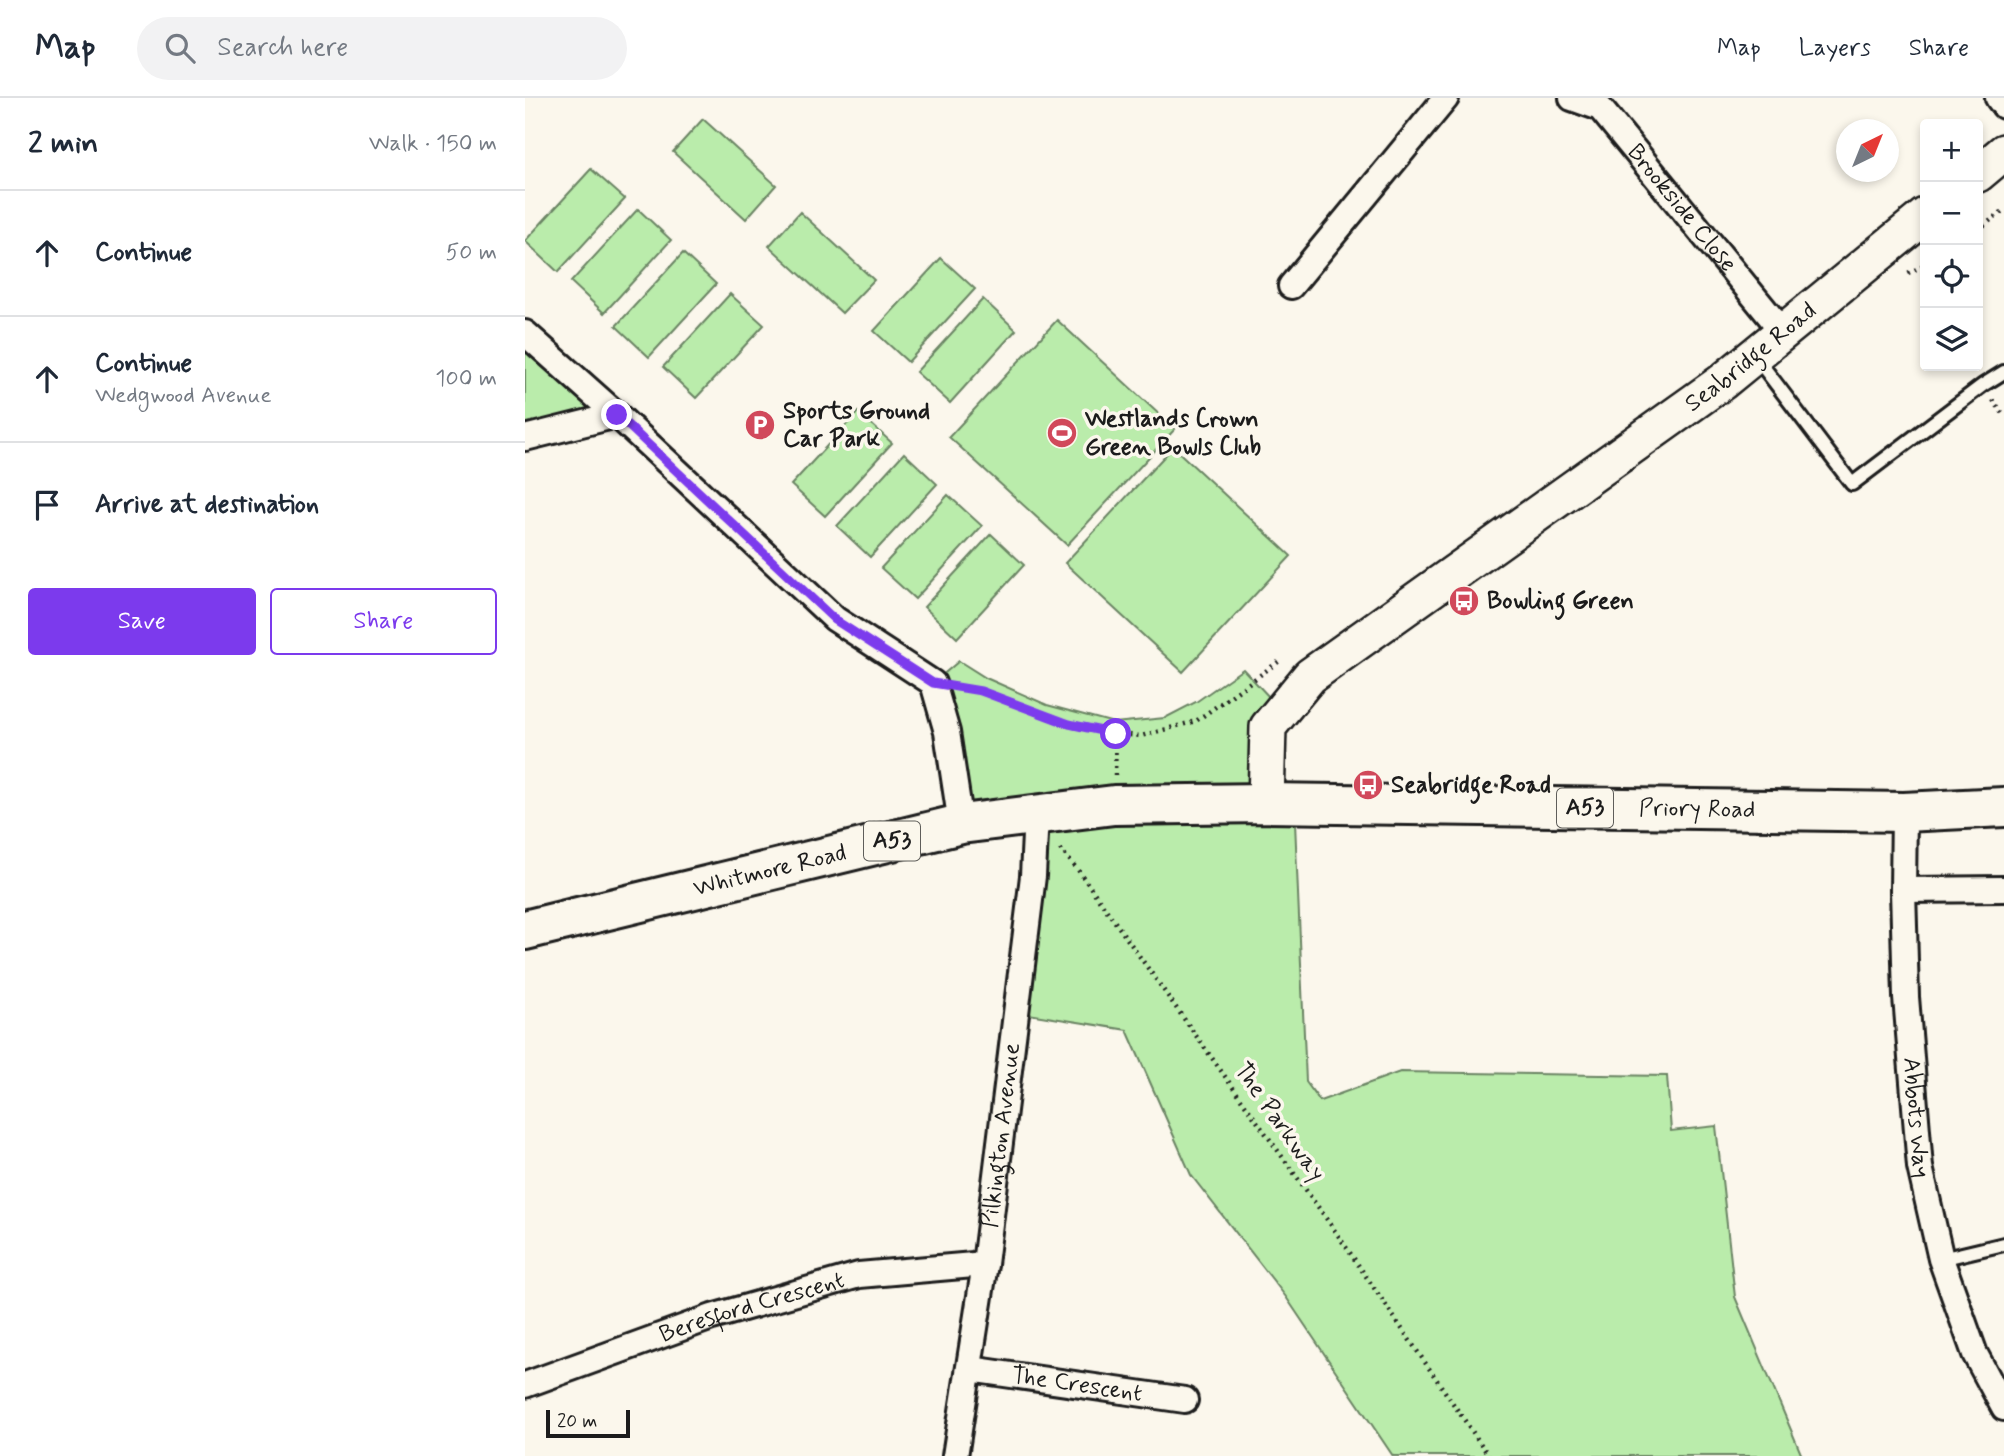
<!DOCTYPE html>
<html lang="en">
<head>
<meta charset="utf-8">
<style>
  :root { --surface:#fff; --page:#f2f2f3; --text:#1f2937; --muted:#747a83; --line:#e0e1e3; --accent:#7c3aed }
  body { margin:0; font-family:Mynerve,sans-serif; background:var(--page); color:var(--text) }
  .controls { position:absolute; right:21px; top:21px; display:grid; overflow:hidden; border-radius:7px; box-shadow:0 4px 10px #0003 }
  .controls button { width:63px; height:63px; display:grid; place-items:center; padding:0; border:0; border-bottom:2px solid var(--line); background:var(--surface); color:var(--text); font:35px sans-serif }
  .compass { position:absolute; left:1311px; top:21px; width:63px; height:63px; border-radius:50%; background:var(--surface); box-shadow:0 4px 10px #0003; rotate:43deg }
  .scale { position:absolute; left:21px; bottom:18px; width:84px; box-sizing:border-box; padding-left:7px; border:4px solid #1c1c1c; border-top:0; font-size:19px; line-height:24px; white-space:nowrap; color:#1c1c1c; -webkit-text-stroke:5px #fbf7ec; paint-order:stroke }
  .stop { position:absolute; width:21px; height:21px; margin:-16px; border:5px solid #7c3aed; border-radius:50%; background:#fff }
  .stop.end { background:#7c3aed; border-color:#fff; box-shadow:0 2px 7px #0008 }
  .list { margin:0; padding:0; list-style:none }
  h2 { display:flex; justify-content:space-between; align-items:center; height:91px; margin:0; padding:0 28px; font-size:30px }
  h2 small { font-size:23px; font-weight:400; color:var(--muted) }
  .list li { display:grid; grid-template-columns:46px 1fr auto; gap:21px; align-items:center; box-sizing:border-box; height:126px; padding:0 28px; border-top:2px solid var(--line) }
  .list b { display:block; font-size:26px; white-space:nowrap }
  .list p { margin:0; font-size:23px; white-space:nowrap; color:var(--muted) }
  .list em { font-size:23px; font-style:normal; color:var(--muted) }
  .actions { display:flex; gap:14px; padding:21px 28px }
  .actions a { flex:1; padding:16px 0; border:2px solid var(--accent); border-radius:7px; text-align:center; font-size:24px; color:var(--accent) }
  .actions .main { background:var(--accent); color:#fff }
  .icon { flex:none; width:38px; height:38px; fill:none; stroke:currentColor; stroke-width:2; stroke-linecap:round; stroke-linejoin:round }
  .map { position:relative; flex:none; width:1479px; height:1358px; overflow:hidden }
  header { display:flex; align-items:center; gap:42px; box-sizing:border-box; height:98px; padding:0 35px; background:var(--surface); border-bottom:2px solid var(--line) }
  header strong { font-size:33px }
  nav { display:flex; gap:38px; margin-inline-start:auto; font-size:24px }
  .search { width:490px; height:63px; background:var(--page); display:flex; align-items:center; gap:18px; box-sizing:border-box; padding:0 24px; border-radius:38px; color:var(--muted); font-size:26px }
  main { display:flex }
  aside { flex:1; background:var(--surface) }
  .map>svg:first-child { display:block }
  .green { fill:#baecab; stroke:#6b8464; stroke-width:2 }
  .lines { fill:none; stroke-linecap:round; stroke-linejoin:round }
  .service-casing { stroke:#1c1c1c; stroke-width:18 }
  .minor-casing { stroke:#1c1c1c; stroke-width:30 }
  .secondary-casing { stroke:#1c1c1c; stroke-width:40 }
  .trunk-casing { stroke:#1c1c1c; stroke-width:44 }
  .path { stroke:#1c1c1c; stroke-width:4.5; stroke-dasharray:2 5; stroke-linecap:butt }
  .service { stroke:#fbf7ec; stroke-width:12 }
  .minor { stroke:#fbf7ec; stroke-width:24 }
  .secondary { stroke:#fbf7ec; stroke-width:35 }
  .trunk { stroke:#fbf7ec; stroke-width:38 }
  .route { stroke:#7c3aed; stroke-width:9 }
  .labels { text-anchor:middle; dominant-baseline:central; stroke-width:7; stroke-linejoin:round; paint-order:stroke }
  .shield { fill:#fbf7ec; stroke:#5f5e5a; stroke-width:2 }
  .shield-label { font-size:23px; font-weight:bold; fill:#1c1c1c }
  .street-label { font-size:24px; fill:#1c1c1c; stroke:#fbf7ec }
  .poi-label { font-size:24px; font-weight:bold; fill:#1c1c1c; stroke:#fbf7ec; text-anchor:start }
</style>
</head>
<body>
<header>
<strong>Map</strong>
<div class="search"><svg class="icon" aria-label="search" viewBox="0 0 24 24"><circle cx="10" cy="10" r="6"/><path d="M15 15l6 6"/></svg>Search here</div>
<nav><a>Map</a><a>Layers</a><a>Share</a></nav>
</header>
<main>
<aside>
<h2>2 min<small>Walk · 150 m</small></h2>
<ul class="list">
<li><svg class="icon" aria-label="ahead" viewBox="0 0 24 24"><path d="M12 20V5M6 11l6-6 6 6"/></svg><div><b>Continue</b></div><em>50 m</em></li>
<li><svg class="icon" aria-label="ahead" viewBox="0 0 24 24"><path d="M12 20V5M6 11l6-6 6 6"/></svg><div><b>Continue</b><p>Wedgwood Avenue</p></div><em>100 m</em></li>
<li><svg class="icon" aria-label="arrive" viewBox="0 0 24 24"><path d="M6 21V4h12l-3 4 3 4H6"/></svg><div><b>Arrive at destination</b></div></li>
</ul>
<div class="actions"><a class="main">Save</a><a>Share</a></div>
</aside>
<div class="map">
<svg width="1479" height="1358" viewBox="0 0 1479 1358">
  <rect width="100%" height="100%" fill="#fbf7ec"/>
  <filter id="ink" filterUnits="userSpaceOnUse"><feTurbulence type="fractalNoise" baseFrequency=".0143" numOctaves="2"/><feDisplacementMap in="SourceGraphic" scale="14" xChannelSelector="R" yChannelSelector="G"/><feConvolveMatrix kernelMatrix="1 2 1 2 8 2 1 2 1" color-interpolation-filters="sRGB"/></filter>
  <g filter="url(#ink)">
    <!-- green -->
    <g class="green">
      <path d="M178,21L251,87L221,121L148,54Z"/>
      <path d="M66,71L100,101L33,174L0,143Z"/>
      <path d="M113,111L146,142L79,215L46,184Z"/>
      <path d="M275,114L349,182L317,215L244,148Z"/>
      <path d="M158,155L191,186L124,259L91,228Z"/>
      <path d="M416,160L450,191L383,264L349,233Z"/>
      <path d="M205,196L239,227L171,300L138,269Z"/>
      <path d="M458,201L491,232L425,305L391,274Z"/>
      <path d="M532,222L650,331L542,447L424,339Z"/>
      <path d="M0,235L92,317L0,340Z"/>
      <path d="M333,314L367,345L300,418L266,387Z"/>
      <path d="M648,349L766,458L658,574L540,465Z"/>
      <path d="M379,355L412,386L345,459L312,428Z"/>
      <path d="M423,397L457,428L390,501L356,470Z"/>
      <path d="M466,436L499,467L432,540L399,509Z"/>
      <path d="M434,563L461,580L522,607L589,625L640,620L671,604L718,571L745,600L741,705L436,726L408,585Z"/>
      <path d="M701,724H770L781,984L795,1003L875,974L1142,978L1146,1033L1191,1028L1210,1199L1277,1358H868L761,1199L666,1077L602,932L491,914L522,736L535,729Z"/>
    </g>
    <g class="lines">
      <!-- service casing -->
      <g class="service-casing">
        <g id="service">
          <path d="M1230,258L1327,386L1458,287L1479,274"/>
          <path d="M1416,1161L1479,1146"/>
        </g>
      </g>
      <!-- minor casing -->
      <g class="minor-casing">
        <g id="minor">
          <path id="s1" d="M1047,0L1075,10L1258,234"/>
          <path d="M1473,0L1479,8"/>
          <path d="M766,188L921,0"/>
          <path d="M0,235L92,317L310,521L408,585L422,634L436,726"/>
          <path d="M0,340L92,317"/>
          <path id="s2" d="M1379,714L1378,792L1381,899L1395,1069L1416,1161L1450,1256L1479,1310"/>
          <path d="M1378,792L1479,791"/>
          <path id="s3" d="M445,1271L660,1302"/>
          <path id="s4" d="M0,1287L187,1219L334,1177L460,1166"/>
          <path id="s5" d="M430,1358L460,1166L508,778L511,715"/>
        </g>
      </g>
      <!-- secondary casing -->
      <g class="secondary-casing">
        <g id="secondary">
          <path d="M1453,76L1479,54"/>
          <path id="s6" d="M741,705L743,629L785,578L1197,284L1400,118"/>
        </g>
      </g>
      <!-- trunk casing -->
      <g class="trunk-casing">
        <g id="trunk">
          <path id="s7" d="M0,832L436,726L589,707L741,705L1379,714L1479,709"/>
        </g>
      </g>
      <!-- path -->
      <g class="path">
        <path d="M1453,132L1479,112"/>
        <path d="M1383,175L1400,167"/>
        <path d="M1468,302L1479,317"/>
        <path d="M437,590L456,593L544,627L582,635L616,638L671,623L756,562"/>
        <path d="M590,677L591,636"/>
        <path d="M535,751L553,772L808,1130L964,1358"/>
      </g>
      <!-- service -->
      <use href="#service" class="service"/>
      <!-- minor -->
      <use href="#minor" class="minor"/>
      <!-- secondary -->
      <use href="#secondary" class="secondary"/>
      <!-- trunk -->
      <use href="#trunk" class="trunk"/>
    </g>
  </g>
  <g class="lines" filter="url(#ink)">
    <!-- route -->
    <path class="route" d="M92,317L310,522L408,585L456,593L544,626L591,636"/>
  </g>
  <!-- icons -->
  <defs>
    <g id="parking-disc" transform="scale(1.575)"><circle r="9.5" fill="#d1495b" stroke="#fbf7ec"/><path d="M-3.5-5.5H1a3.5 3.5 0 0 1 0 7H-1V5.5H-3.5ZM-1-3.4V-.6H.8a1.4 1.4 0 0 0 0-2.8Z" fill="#fff"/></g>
    <g id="stadium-disc" transform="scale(1.575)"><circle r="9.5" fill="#d1495b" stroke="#fbf7ec"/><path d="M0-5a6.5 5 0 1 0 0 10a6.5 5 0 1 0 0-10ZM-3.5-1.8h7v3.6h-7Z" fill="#fff"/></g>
    <g id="bus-disc" transform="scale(1.575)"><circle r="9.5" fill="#d1495b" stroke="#fbf7ec"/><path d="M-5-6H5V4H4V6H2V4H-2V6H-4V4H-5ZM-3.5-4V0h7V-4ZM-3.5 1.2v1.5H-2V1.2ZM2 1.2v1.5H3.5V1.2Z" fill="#fff"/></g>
  </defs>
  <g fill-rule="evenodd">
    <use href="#parking-disc" x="235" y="327"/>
    <use href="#stadium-disc" x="537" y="335"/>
    <use href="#bus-disc" x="939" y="503"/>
    <use href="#bus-disc" x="843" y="687"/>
  </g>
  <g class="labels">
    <!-- shield labels -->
    <g class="shield">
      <rect x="1032" y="690.5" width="56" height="39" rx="5"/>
      <rect x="339" y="723.5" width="56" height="39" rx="5"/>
    </g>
    <g class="shield-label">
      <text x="1060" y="710">A53</text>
      <text x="367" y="743">A53</text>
    </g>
    <!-- street labels -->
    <g class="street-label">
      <text stroke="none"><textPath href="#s1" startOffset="159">Brookside Close</textPath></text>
      <text stroke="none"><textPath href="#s6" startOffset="686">Seabridge Road</textPath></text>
      <text stroke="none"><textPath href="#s7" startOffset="1186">Priory Road</textPath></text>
      <text stroke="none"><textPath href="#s7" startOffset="252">Whitmore Road</textPath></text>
      <text stroke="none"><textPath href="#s2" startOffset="306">Abbots Way</textPath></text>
      <text transform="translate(754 1024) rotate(55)">The Parkway</text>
      <text stroke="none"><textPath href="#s5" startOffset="324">Pilkington Avenue</textPath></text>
      <text stroke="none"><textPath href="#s4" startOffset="240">Beresford Crescent</textPath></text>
      <text stroke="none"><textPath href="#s3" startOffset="108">The Crescent</textPath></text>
    </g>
    <!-- poi labels -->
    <g class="poi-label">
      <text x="258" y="313">Sports Ground<tspan x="258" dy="28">Car Park</tspan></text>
      <text x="560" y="321">Westlands Crown<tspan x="560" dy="28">Green Bowls Club</tspan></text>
      <text x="962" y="503">Bowling Green</text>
      <text x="866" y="687">Seabridge Road</text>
    </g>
  </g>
</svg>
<div class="controls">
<button>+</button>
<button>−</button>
<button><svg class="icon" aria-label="locate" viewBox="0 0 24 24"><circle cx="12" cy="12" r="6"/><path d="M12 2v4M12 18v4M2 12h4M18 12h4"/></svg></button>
<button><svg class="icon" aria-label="layers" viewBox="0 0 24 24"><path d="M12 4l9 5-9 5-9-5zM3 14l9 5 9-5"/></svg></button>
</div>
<svg class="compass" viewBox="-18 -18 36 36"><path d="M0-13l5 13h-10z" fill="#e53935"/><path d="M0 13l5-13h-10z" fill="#747a83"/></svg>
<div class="scale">20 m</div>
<div class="stop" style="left:591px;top:636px"></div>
<div class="stop end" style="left:92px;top:317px"></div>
</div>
</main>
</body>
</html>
